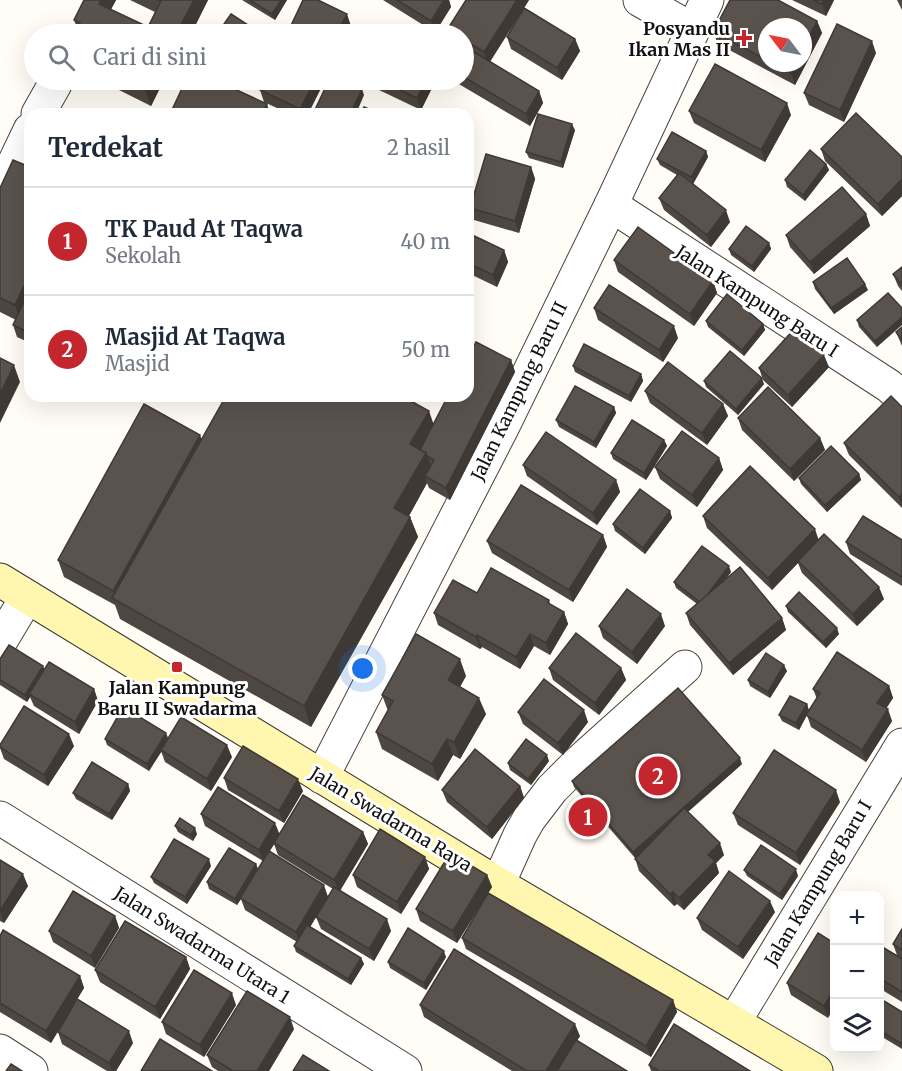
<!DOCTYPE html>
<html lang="id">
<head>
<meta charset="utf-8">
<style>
  :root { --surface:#fff; --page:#f6f6f7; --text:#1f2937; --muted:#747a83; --line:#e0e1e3; --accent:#c4262e }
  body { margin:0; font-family:Merriweather,serif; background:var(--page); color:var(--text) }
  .controls { position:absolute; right:18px; bottom:18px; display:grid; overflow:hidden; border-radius:12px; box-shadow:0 6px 24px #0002 }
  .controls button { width:54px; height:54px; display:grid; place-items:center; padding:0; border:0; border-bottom:2px solid var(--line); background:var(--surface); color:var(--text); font:30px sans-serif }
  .compass { position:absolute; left:758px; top:18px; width:54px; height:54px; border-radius:50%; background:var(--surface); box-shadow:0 6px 24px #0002; rotate:302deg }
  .you { position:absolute; left:363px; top:669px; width:21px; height:21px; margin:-15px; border:4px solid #fff; border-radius:50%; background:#1a73e8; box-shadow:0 0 0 9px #1a73e833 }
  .badge { display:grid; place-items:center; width:39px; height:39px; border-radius:50%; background:var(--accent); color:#fff; font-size:20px; font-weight:700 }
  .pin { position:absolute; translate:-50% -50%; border:3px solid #fff; box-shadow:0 2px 6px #0006 }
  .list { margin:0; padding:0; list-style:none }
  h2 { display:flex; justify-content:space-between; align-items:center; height:78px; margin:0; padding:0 24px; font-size:26px }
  h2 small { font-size:20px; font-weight:400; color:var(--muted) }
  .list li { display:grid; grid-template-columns:39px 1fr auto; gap:18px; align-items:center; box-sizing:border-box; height:108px; padding:0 24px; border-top:2px solid var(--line) }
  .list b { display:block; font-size:22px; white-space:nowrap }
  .list p { margin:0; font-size:20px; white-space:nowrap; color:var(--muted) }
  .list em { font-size:20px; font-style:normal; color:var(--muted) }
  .icon { flex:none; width:33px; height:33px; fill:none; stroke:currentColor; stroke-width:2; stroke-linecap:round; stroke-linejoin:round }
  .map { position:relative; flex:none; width:902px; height:1071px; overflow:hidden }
  .search { position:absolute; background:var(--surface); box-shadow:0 6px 24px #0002; left:24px; top:24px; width:450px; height:66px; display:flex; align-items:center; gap:15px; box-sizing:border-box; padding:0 21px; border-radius:33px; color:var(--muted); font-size:22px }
  .panel { position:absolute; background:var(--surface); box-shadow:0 6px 24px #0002; left:24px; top:108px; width:450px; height:294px; border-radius:18px }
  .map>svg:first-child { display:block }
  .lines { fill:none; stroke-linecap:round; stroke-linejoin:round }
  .street-casing { stroke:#444; stroke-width:35 }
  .secondary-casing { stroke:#333; stroke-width:35 }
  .street { stroke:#fff; stroke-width:33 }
  .secondary { stroke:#fff6b0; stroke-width:33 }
  .wall { fill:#4d4742; fill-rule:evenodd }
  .shaded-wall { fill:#3f3936 }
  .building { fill:#5a524d; stroke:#3f3936; stroke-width:1.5 }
  .poi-dot { fill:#c4262e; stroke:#fff; stroke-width:2 }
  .labels { text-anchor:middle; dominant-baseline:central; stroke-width:6; stroke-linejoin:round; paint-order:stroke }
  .poi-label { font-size:18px; font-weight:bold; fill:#111; stroke:#fff; text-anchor:end }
  .street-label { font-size:18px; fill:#111; stroke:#fff }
</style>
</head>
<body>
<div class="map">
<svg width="902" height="1071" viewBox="0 0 902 1071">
  <rect width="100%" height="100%" fill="#fffdf5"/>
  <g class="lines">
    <!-- street casing -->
    <g class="street-casing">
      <g id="street">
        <path d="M640,0L693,30"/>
        <path d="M38,114L55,84"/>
        <path d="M0,193L30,130"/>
        <path d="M611,205L889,386L902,398"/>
        <path d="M0,642L27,597"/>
        <path d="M322,777L502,428L611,205L707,0"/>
        <path d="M0,818L405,1071"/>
        <path d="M498,884L520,835L529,819L552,789L578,763L685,667"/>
        <path d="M734,1022L902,745"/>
        <path d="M0,1051L31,1071"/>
      </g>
    </g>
    <!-- secondary casing -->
    <g class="secondary-casing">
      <path id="secondary" d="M0,580L498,884L816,1071"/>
    </g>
    <!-- street -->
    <use href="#street" class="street"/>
    <!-- secondary -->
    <use href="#secondary" class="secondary"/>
  </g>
  <!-- wall -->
  <g class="wall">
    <path d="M84,0H116L111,9L148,27L155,12L130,0H208L191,34H73L77,28L74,20Z"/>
    <path d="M242,0H287L275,20Z"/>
    <path d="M383,0H449L451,7L436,30L428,28Z"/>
    <path d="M466,0H529L490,62L539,91L543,103L530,126L452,80H464V34H449L447,30Z"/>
    <path d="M792,0H834L826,16Z"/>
    <path d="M897,0H902V10Z"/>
    <path d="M817,21L822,33L795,85L718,44L713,32ZM767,27L803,63H767Z"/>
    <path d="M507,37L575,39L580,51L562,80L511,49Z"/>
    <path d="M876,53L844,122L809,105L804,93Z"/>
    <path d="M104,80H164L151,106L105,83Z"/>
    <path d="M325,80L308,114H290L264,102L260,90Z"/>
    <path d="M358,80H436L421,110Z"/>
    <path d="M689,111L791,115L765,162L694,123Z"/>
    <path d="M575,130L563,168L529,158L526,152Z"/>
    <path d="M821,149L902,157V196L882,216L825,161Z"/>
    <path d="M706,151L708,157L693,184L730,222L711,247L664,210L659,198L677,175L660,165L657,159Z"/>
    <path d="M826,164L829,170L805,201L787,187L785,180Z"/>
    <path d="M30,167V343L17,337L13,325L16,320L0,312V188Z"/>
    <path d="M531,167L535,179L519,233L474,220L470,208Z"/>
    <path d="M866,214L870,226L814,274L790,247L786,235Z"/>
    <path d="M468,233L504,250L508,262L497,287L468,273Z"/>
    <path d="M769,243L771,249L754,272L731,255L729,249Z"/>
    <path d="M614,260L713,281L717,293L694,326L618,272Z"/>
    <path d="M902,267V291L898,286L893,274Z"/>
    <path d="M813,282L868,290L834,314L815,289Z"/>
    <path d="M888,293L877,347L859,327L857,320Z"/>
    <path d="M594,308L678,338L663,362L598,320Z"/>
    <path d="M706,321L763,324L765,330L744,356L708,327Z"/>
    <path d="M902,327V346L896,332Z"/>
    <path d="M511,360L515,372L450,500L429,488L427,483L409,516L410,517L418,537L311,727L120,619L115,605L64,577L58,560L200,435L201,440L434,424Z"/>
    <path d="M573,366L641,374L643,381L631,402L575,372Z"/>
    <path d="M829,367L792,407L763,380L759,368Z"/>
    <path d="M704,381L764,384L738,415L706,387Z"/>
    <path d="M645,391L723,404L728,416L707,445L650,403Z"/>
    <path d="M614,407L616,413L596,448L559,427L556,420Z"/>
    <path d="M902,407V508L849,455L844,443Z"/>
    <path d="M738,418L820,438L825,450L794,481L742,430Z"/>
    <path d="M664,440L667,446L646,480L613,459L611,453Z"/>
    <path d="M719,458L723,470L697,507L660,479L655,467Z"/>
    <path d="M523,465L616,480L620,492L597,525L527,476Z"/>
    <path d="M859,474L861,480L827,512L801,484L799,478Z"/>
    <path d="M670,511L672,518L645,554L615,531L613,524Z"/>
    <path d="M703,516L819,539L884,599L857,626L802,573L798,563L772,590L707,528Z"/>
    <path d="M603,535L607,547L573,602L492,553L487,541Z"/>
    <path d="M902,540V586L850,554L846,542Z"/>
    <path d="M731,572L725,580L782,618L786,630L733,675L690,625L686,613L697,604L676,588L674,582Z"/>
    <path d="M477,593L549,600L550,604L564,612L568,624L550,655L534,646L520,669L482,647L480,649L438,625L434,613Z"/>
    <path d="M786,606L839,634L826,648L788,612Z"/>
    <path d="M599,626H665L637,664L603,638Z"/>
    <path d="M0,659L45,669L94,689L98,701L79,734L34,706L30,697L27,702L0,685Z"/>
    <path d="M549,668H621L626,680L599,715L553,680Z"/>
    <path d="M787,671L770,698L750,686L748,680Z"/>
    <path d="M466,676L460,687L486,714L460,759L453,755L438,781L382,749L376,732L388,711L382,695Z"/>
    <path d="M889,686L893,698L886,708L892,721L866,762L811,727L807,715L799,730L782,721L779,715L807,704L809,711L817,699L813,689Z"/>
    <path d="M518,712L588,722L563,755L523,724Z"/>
    <path d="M105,739H168L232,757L211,791L165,762L161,751L149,771L107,745Z"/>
    <path d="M0,745L74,746L48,786L4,759L0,748Z"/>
    <path d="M549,761L531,785L510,770L508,763Z"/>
    <path d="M742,764L688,812L724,855L716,863L719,873L684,910L677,904L674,906L639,871L635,858L574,787L572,781Z"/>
    <path d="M224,778L303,791L284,823L228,790Z"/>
    <path d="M128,784L130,791L112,820L76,799L73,793Z"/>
    <path d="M520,786L524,798L492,839L447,802L442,790Z"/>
    <path d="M840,802L800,865L738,825L733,813Z"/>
    <path d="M201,814L279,834L363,832L368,844L340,891L391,931L374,961L321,929L316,917L310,927L361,958L364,964L351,985L296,952L294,946L297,942L245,910L241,899L237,905L209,889L207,882L256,864L258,869L263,861L205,826ZM274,844L278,855L333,889L328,896L269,851Z"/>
    <path d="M175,826L197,834L193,841L178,832Z"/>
    <path d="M425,857L429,869L401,914L357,887L353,875Z"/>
    <path d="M0,860L28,886L4,923L0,921Z"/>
    <path d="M211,866L187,904L154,883L151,877Z"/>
    <path d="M744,870L798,876L782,900L747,876Z"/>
    <path d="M487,875L492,887L457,943L420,921L416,909Z"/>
    <path d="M775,912L743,959L702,930L697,918Z"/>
    <path d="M115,916L119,928L95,968L53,942L49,931Z"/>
    <path d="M902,929V1002L879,988V945L897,955L893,944Z"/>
    <path d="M818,933L828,1018L791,995L787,983Z"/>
    <path d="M0,936L80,976L84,988L77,999L133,1043L116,1071H107L62,1044L58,1032L75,1003L51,1043L0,1012Z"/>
    <path d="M462,938L673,1000L677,1012L651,1057L466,949Z"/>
    <path d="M186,957L190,969L160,1019L100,982L95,970Z"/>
    <path d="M446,957L426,990L390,968L388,962Z"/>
    <path d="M879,998L902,1012V1049L879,1035Z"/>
    <path d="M236,1005L204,1057L166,1034L162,1022Z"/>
    <path d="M420,1005L580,1036L577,1040L627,1071H512L424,1017Z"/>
    <path d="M294,1029L269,1071H218L212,1067L207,1055Z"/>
    <path d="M649,1065L750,1071H651Z"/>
  </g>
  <!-- shaded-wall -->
  <g class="shaded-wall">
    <path d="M101,0H116L105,21L99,4Z"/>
    <path d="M194,0H208L191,34H176Z"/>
    <path d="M281,0H287L275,20L272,14Z"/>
    <path d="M444,0H449L451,7L435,33L431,21Z"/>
    <path d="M517,0H529L488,64L484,52Z"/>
    <path d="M824,0H834L826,16L822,4Z"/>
    <path d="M347,14L351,26L347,34H336Z"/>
    <path d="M817,21L822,33L795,85L791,73L796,63H803V49Z"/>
    <path d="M575,39L580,51L562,80L557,68Z"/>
    <path d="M872,41L876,53L844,122L840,110Z"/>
    <path d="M150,80H164L151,106L145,89Z"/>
    <path d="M315,80H325L308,114H302L300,109Z"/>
    <path d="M426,80H436L421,110L417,98Z"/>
    <path d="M362,89L364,95L356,114H350Z"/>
    <path d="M539,91L543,103L530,126L526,114Z"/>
    <path d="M787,103L791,115L765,162L761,150Z"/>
    <path d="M267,104L270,114H262Z"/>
    <path d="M572,124L575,130L563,168L561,162Z"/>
    <path d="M468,136L471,143L468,150Z"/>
    <path d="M706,151L708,157L693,184L691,177Z"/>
    <path d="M826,164L829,170L805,201L803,195Z"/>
    <path d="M531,167L535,179L519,233L515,221Z"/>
    <path d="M902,179V196L882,216L878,204Z"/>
    <path d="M726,210L730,222L711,247L707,235Z"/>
    <path d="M866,214L870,226L814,274L810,262Z"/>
    <path d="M769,243L771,249L754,272L752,266Z"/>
    <path d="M504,250L508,262L497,287L493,275Z"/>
    <path d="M30,273V303L21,322L15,305Z"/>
    <path d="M713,281L717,293L694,326L690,314Z"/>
    <path d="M865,284L868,290L834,314L831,308Z"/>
    <path d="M902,317V325L877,347L875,341Z"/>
    <path d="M763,324L765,330L744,356L742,350Z"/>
    <path d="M674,326L678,338L663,362L659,350Z"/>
    <path d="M824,355L829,367L792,407L788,395Z"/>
    <path d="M511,360L515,372L450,500L446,488Z"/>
    <path d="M14,365L20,382L0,423V394Z"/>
    <path d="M641,374L643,381L631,402L629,396Z"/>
    <path d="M762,378L764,384L738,415L736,409Z"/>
    <path d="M723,404L728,416L707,445L702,433Z"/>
    <path d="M614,407L616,413L596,448L594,442Z"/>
    <path d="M429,411L436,431L423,454L410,444Z"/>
    <path d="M200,435L206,452L117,601L113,591Z"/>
    <path d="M820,438L825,450L794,481L790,469Z"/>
    <path d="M664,440L667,446L646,480L644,473Z"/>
    <path d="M426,453L433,473L425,476L427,483L402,528L394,508Z"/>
    <path d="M719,458L723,470L697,507L692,495Z"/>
    <path d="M859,474L861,480L827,512L825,505Z"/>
    <path d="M616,480L620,492L597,525L593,513Z"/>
    <path d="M902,494V507L899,497Z"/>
    <path d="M670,511L672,518L645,554L643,548Z"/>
    <path d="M410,517L418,537L311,727L304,706Z"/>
    <path d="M815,529L819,541L772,590L768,578Z"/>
    <path d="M603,535L607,547L573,602L569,590Z"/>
    <path d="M729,566L731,572L703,609L701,602Z"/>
    <path d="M879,587L884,599L857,626L853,614Z"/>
    <path d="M564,612L568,624L550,655L546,643Z"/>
    <path d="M661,614L665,626L637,664L632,652Z"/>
    <path d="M782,618L786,630L733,675L729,663Z"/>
    <path d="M837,628L839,634L826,648L823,642Z"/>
    <path d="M530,634L534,646L520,669L516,657Z"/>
    <path d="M477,635L482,647L480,649L476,637Z"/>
    <path d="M460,659L466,676L454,697L448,680Z"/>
    <path d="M784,665L787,671L770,698L768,692Z"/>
    <path d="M43,666L46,672L29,694L30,697L27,702L25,695Z"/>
    <path d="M621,668L626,680L599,715L595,703Z"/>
    <path d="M889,686L893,698L882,715L877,703Z"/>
    <path d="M94,689L98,701L79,734L75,722Z"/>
    <path d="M479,698L486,714L460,759L454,742Z"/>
    <path d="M807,704L809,711L799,730L796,723Z"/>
    <path d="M888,709L892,721L866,762L862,750Z"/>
    <path d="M584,710L588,722L563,755L558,743Z"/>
    <path d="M166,733L169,740L149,771L147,764Z"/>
    <path d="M69,734L74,746L48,786L44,775Z"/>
    <path d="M447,739L453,755L438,781L432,764Z"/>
    <path d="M227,745L232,757L211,791L207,779Z"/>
    <path d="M547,755L549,761L531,785L528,779Z"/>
    <path d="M740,758L742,764L635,858L633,852Z"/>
    <path d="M298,779L303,791L284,823L279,811Z"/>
    <path d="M128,784L130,791L112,820L109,814Z"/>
    <path d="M520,786L524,798L492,839L487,827Z"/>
    <path d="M836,790L840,802L800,865L796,853Z"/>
    <path d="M275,823L280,835L263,862L259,850Z"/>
    <path d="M195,828L197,834L193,841L191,835Z"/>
    <path d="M363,832L368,844L339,892L334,880Z"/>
    <path d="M720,843L724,855L716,863L719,873L684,910L679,898L708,855Z"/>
    <path d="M425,857L429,869L401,914L397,902Z"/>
    <path d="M209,859L211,866L187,904L185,897Z"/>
    <path d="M256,864L258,870L237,905L235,899Z"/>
    <path d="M796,869L798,876L782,900L780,894Z"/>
    <path d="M23,874L28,886L4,923L0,911Z"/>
    <path d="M487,875L492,887L457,943L453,931Z"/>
    <path d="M324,885L328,897L300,944L296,932Z"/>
    <path d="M673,892L677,904L674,906L670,894Z"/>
    <path d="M770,901L775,912L743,959L738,947Z"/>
    <path d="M115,916L119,928L95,968L91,956Z"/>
    <path d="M387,919L391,931L374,961L369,949Z"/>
    <path d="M444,951L446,957L426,990L424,983Z"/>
    <path d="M186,957L190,969L160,1019L155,1007Z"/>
    <path d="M361,958L364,964L351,985L348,979Z"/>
    <path d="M80,976L84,988L51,1043L46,1031Z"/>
    <path d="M834,989V1008L828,1018L824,1006Z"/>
    <path d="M232,993L236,1005L204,1057L200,1045Z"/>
    <path d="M673,1000L677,1012L651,1057L646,1046Z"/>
    <path d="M290,1017L294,1029L269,1071H257Z"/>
    <path d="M575,1024L580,1036L558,1071H546Z"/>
    <path d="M129,1031L133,1043L116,1071H112L109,1063Z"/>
  </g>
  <!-- building -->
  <g class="building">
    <path d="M84,0H101L99,4L148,27L161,1L158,0H194L176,34H73L80,23L74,20Z"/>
    <path d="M250,0H281L272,14Z"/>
    <path d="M303,0H318L347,14L336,34H287Z"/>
    <path d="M397,0H444L431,21Z"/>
    <path d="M466,0H517L484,52L464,40V34H455L447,30Z"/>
    <path d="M730,0H778L817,21L803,49V27H767V60L713,32Z"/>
    <path d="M813,0H824L822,4Z"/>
    <path d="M524,8L575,39L557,68L507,37Z"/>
    <path d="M231,14L262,34H217Z"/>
    <path d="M837,24L872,41L840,110L804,93Z"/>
    <path d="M429,26L443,34H424Z"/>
    <path d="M464,46L539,91L526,114L464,77Z"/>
    <path d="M772,63H796L791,73Z"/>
    <path d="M715,64L787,103L761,150L689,111Z"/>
    <path d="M125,80H150L145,89Z"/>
    <path d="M186,80H215L267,104L262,114H170Z"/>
    <path d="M265,80H315L300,109L260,90Z"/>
    <path d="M329,80H342L362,89L350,114H313Z"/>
    <path d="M378,80H426L417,98Z"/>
    <path d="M364,107L381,114H361Z"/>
    <path d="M856,113L902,157V179L878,204L821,149Z"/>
    <path d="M538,114L572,124L561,162L526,152Z"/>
    <path d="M672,132L706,151L691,177L657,159Z"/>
    <path d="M810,150L826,164L803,195L785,180Z"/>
    <path d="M486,154L531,167L515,221L470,208Z"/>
    <path d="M13,160L30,167V273L15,305L0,298V188Z"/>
    <path d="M679,173L726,210L707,235L659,198Z"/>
    <path d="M842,187L866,214L810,262L786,235Z"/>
    <path d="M746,226L769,243L752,266L729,249Z"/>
    <path d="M638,227L713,281L690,314L614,260Z"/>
    <path d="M468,233L504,250L493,275L468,263Z"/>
    <path d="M847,258L865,284L831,308L813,282Z"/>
    <path d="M902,267V285L893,274Z"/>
    <path d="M609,285L674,326L659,350L594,308Z"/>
    <path d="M30,289V333L13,325Z"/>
    <path d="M888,293L902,308V317L875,341L857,320Z"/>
    <path d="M727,294L763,324L742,350L706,321Z"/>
    <path d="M902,327V340L896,332Z"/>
    <path d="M795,328L824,355L788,395L759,368Z"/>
    <path d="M476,342L511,360L446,488L425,476L434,460L427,456L426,453L420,450L448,396H468V358Z"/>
    <path d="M584,344L641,374L629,396L573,366Z"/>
    <path d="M730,351L762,378L736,409L704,381Z"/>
    <path d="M0,358L14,365L0,394Z"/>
    <path d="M668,362L723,404L702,433L645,391Z"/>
    <path d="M575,386L614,407L594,442L556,420Z"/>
    <path d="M768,387L820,438L790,469L738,418Z"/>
    <path d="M226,396H402L429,411L410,444L426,453L394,508L410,517L304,706L112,598Z"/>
    <path d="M891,396L902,407V494L899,497L844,443Z"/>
    <path d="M144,404L200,435L113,591L58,560Z"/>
    <path d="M632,420L664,440L644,473L611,453Z"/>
    <path d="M682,431L719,458L692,495L655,467Z"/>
    <path d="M546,432L616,480L593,513L523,465Z"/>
    <path d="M831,446L859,474L825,505L799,478Z"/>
    <path d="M750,466L815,529L768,578L703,516Z"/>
    <path d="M521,485L603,535L569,590L487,541Z"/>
    <path d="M640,489L670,511L643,548L613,524Z"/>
    <path d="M863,516L902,540V577L846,542Z"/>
    <path d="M824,534L879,587L853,614L798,561Z"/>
    <path d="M702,546L729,566L705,598L700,602L674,582Z"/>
    <path d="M740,567L782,618L729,663L686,613Z"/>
    <path d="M491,568L549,600L548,603L564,612L546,643L530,634L516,657L477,635L476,637L434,613L453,580L477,593Z"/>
    <path d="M627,589L661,614L632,652L599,626Z"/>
    <path d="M799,592L837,628L823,642L786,606Z"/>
    <path d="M576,633L621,668L595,703L549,668Z"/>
    <path d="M416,634L460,659L448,680L479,698L454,742L447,739L432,764L376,732L393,701L382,695Z"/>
    <path d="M9,645L43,666L25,695L0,680V659Z"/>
    <path d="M837,652L889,686L877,703L888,709L862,750L806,715L820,693L813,689Z"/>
    <path d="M766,653L784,665L768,692L748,680Z"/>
    <path d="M49,662L94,689L75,722L29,694Z"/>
    <path d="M544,679L584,710L558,743L518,712Z"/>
    <path d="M678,688L740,758L633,852L572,781Z"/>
    <path d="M790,696L807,704L796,723L779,715Z"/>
    <path d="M24,706L69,734L44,775L0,747V745Z"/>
    <path d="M123,707L166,733L147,764L105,739Z"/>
    <path d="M181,717L227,745L207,779L161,750Z"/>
    <path d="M526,739L547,755L528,779L508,763Z"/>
    <path d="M243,746L298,779L279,811L224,778Z"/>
    <path d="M475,749L520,786L487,827L442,790Z"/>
    <path d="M774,750L836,790L796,853L733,813Z"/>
    <path d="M92,762L128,784L109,814L73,793Z"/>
    <path d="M218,787L275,823L259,850L201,814Z"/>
    <path d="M303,795L363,832L334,880L274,843Z"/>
    <path d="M684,808L720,843L708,855L715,861L679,898L673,892L670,894L635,859Z"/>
    <path d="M180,818L195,828L191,835L175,826Z"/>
    <path d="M380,829L425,857L397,902L353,875Z"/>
    <path d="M174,839L209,859L185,897L151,877Z"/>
    <path d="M761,845L796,869L780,894L744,870Z"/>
    <path d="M229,848L256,864L235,899L207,882Z"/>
    <path d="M269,851L324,885L296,932L240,898Z"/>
    <path d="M450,853L487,875L453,931L416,909Z"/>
    <path d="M0,860L23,874L0,911Z"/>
    <path d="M729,871L770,901L738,947L697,918Z"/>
    <path d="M334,887L387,919L369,949L316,917Z"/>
    <path d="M73,891L115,916L91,956L49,931Z"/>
    <path d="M488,893L673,1000L646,1046L462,938Z"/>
    <path d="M125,921L186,957L155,1007L95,970Z"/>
    <path d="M307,925L361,958L348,979L294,946Z"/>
    <path d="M408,928L444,951L424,983L388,962Z"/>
    <path d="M902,929V950L893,944Z"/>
    <path d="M3,930L80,976L46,1031L0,1003V936Z"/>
    <path d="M818,933L834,943V989L824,1006L787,983Z"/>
    <path d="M879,945L902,959V992L879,978Z"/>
    <path d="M454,949L575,1024L546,1071H527L420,1005Z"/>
    <path d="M194,970L232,993L200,1045L162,1022Z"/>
    <path d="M247,991L290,1017L257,1071H233L207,1055Z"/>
    <path d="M879,998L902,1012V1044L879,1030Z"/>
    <path d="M77,999L129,1031L109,1063L58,1032Z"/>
    <path d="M674,1024L750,1071H659L649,1065Z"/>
    <path d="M160,1039L212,1071H141Z"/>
    <path d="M576,1040L627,1071H557Z"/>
    <path d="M303,1055L329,1071H293Z"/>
    <path d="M11,1064L22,1071H6Z"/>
  </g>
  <!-- markers -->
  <g class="poi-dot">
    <path d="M741 29h6v6h6v6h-6v6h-6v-6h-6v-6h6z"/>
    <rect x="171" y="661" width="12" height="12" rx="3"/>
  </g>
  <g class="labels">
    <!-- poi labels -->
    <g class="poi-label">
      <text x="730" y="28">Posyandu<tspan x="730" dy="21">Ikan Mas II</tspan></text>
      <text x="177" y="687" text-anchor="middle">Jalan Kampung<tspan x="177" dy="21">Baru II Swadarma</tspan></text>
    </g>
    <!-- street labels -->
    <g class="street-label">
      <text transform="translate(757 301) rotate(33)">Jalan Kampung Baru I</text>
      <text transform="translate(519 391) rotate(-64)">Jalan Kampung Baru II</text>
      <text transform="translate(391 819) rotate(31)">Jalan Swadarma Raya</text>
      <text transform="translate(818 883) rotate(-59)">Jalan Kampung Baru I</text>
      <text transform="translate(202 945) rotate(32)">Jalan Swadarma Utara 1</text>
    </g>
  </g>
</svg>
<div class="controls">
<button>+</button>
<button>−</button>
<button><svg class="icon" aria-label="layers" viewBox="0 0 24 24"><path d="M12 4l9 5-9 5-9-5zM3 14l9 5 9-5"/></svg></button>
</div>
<svg class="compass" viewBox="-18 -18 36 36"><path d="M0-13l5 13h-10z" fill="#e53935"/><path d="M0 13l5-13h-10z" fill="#747a83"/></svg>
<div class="you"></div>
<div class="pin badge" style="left:588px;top:817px">1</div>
<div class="pin badge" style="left:658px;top:776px">2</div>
<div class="search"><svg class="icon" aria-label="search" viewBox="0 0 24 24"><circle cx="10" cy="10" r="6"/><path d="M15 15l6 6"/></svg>Cari di sini</div>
<section class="panel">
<h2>Terdekat<small>2 hasil</small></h2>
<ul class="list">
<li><span class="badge">1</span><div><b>TK Paud At Taqwa</b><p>Sekolah</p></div><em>40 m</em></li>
<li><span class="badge">2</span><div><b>Masjid At Taqwa</b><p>Masjid</p></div><em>50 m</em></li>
</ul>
</section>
</div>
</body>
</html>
